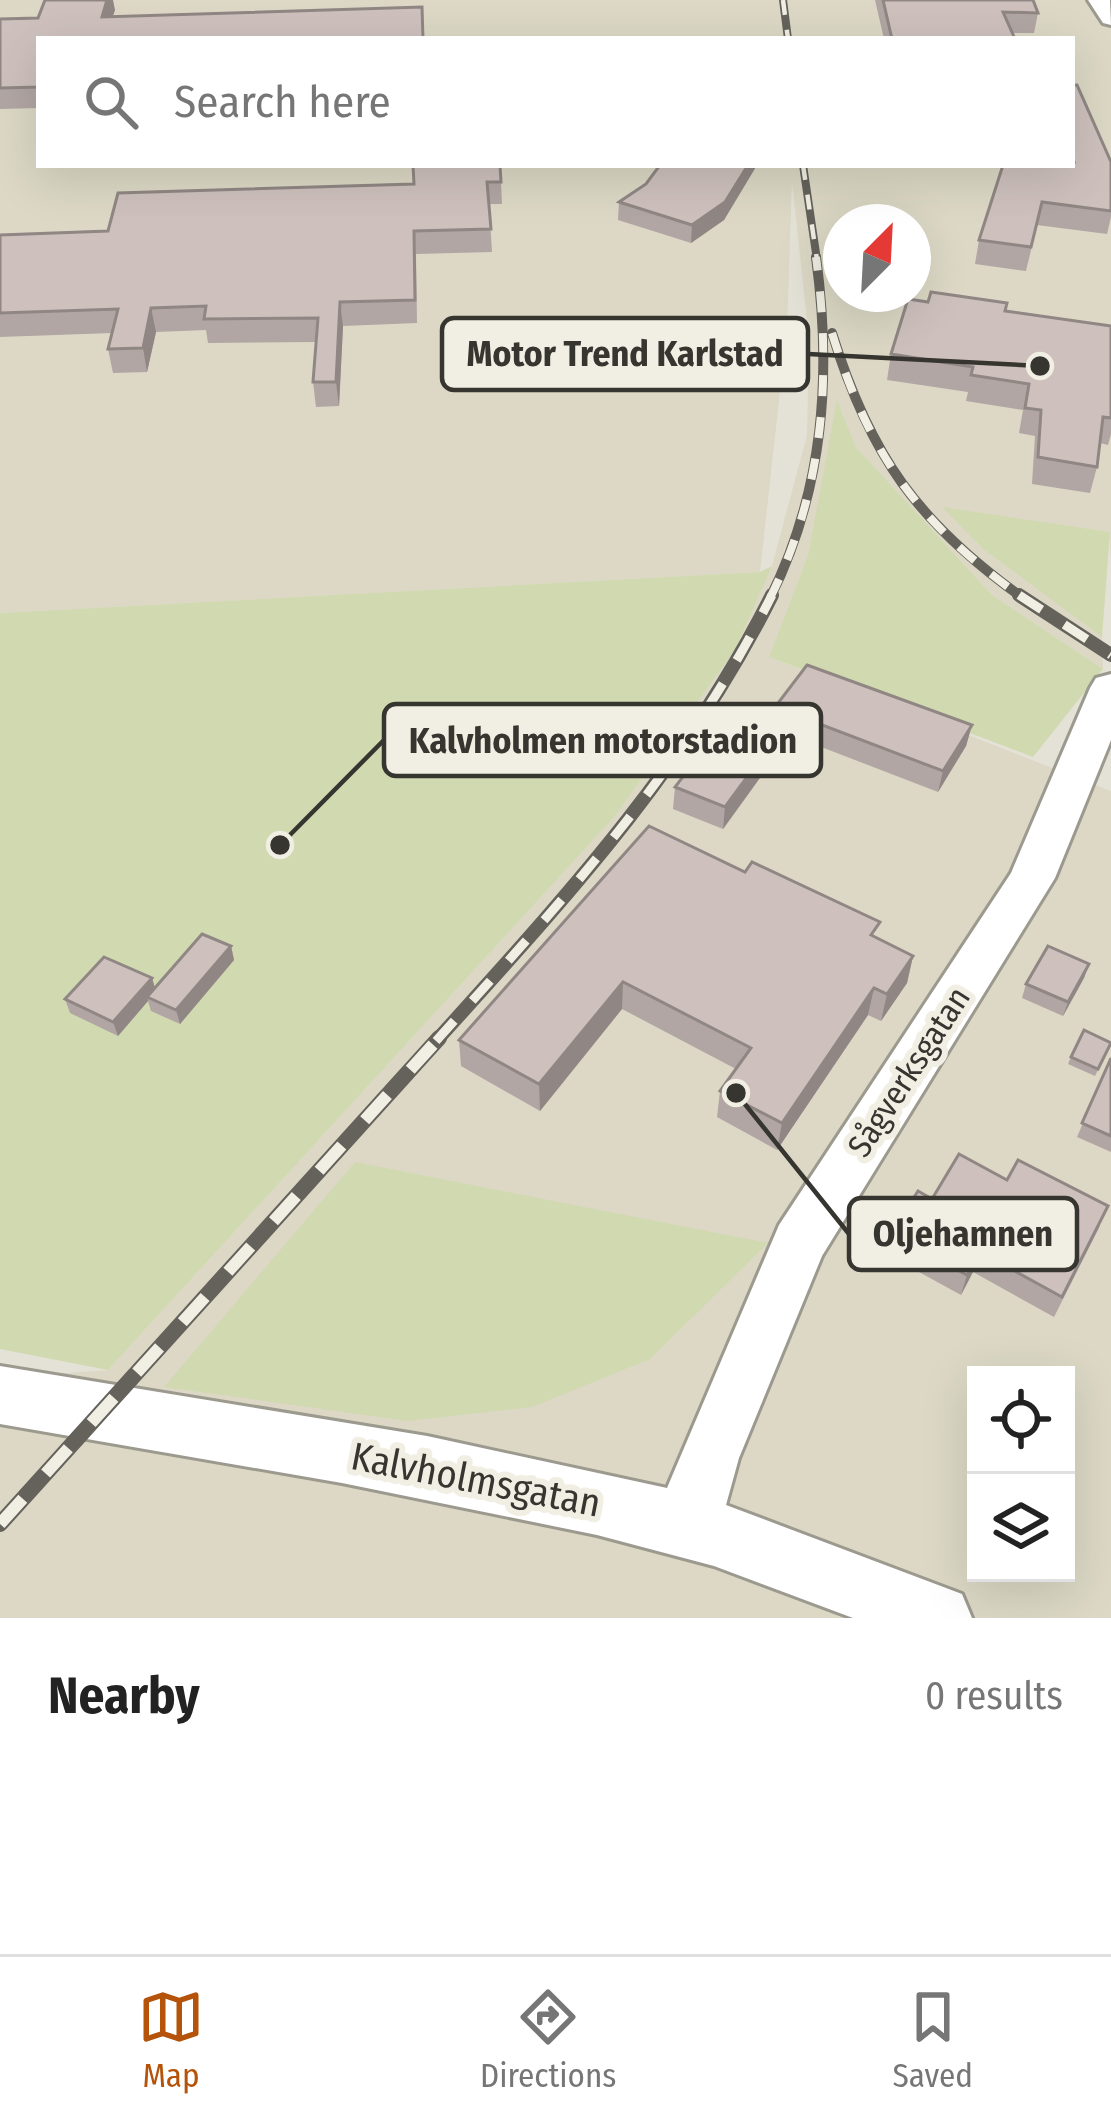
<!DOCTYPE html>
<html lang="en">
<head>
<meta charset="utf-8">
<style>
  :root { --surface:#fff; --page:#f6f6f6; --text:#222; --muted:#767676; --line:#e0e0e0; --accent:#b45309 }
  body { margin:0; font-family:"Fira Sans Condensed",sans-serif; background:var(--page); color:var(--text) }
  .controls { position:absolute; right:36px; bottom:36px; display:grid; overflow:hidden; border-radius:0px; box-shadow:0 12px 48px #0002 }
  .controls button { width:108px; height:108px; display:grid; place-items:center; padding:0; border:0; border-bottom:3px solid var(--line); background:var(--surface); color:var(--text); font:60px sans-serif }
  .compass { position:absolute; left:823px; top:204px; width:108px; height:108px; border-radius:50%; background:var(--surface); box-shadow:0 12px 48px #0002; rotate:24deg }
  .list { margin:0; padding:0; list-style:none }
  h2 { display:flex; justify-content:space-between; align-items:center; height:156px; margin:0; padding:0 48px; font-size:51px }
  h2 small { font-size:39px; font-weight:400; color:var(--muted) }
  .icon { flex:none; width:66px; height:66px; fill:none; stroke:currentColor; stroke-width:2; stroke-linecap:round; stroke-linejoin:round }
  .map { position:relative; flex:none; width:1111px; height:1618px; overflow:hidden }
  .search { position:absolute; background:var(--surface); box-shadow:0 12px 48px #0002; left:36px; right:36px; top:36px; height:132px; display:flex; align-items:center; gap:30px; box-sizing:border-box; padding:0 42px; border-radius:0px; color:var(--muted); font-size:45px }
  .sheet { height:336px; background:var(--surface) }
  nav { display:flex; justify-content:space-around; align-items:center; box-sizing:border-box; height:168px; border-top:3px solid var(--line); background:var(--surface); font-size:33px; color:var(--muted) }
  nav a { display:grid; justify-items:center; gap:6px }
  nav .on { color:var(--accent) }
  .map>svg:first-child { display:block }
  .built { fill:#dcd8c5; fill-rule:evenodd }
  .green { fill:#d1d9b1 }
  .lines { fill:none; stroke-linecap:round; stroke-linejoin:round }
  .secondary-casing { stroke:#9c9a8f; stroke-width:6 }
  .secondary { fill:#fff; fill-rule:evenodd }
  .rail-far3-casing { stroke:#64625b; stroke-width:8 }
  .rail-far2-casing { stroke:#64625b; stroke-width:10 }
  .rail-far1-casing { stroke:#64625b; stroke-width:14 }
  .rail-casing { stroke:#64625b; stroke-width:16 }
  .rail-far3 { stroke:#f1efe3; stroke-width:4.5; stroke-dasharray:15; stroke-linecap:butt }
  .rail-far2 { stroke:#f1efe3; stroke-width:8; stroke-dasharray:21; stroke-linecap:butt }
  .rail-far1 { stroke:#f1efe3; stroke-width:9; stroke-dasharray:27; stroke-linecap:butt }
  .rail { stroke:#f1efe3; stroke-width:12; stroke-dasharray:34; stroke-linecap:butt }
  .wall { fill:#b1a6a3 }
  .shaded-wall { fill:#908784 }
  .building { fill:#cec1bd; stroke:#908784; stroke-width:3 }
  .labels { text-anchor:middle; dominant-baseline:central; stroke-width:12; stroke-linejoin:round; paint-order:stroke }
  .street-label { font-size:33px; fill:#363530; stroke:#f1efe3 }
  .near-street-label { font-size:39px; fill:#363530; stroke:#f1efe3 }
  .leader { fill:none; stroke:#363530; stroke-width:4.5 }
  .callout-dot { fill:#363530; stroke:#f1efe3; stroke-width:4.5 }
  .callout { fill:#f1efe3; stroke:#363530; stroke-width:4.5 }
  .callout-label { font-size:36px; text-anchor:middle; font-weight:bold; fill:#363530 }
</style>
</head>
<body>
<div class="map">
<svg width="1111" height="1618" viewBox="0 0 1111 1618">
  <rect width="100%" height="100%" fill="#e4e2d6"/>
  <!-- built -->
  <path class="built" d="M0,0H1111V560L1109,532L944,508L984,550L1102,637L1103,669L992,595L856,447L838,402L808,555L769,657L1111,791V1618H0V1378L108,1370L615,816L735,650L772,566L807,435L809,340L792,181L787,328L760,572L0,613ZM39,39H1072V165H39ZM841,222H913V294H841ZM976,1375H1066V1573H976Z"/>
  <!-- green -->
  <g class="green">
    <path d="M837,400L856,447L992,595L1103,669L1033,757L769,657L808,555Z"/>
    <path d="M942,507L1110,532L1102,637L984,550Z"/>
    <path d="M772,566L735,650L615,816L108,1370L0,1349V613L760,572Z"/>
    <path d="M355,1162L768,1243L650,1359L532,1407L408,1421L164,1387Z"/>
  </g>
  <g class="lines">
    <!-- secondary casing -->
    <g class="secondary-casing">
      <g id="secondary">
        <path d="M1088,0H1110L1111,25L1103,23Z"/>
        <path d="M1111,674V740L1055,878L822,1256L739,1458L726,1505L962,1594L972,1618H853L714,1566L597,1535L342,1483L0,1424V1366L427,1436L667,1488L779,1225L1011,873L1090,688L1096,678Z"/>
      </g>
    </g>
    <!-- secondary -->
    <use href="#secondary" class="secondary"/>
    <!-- rail-far3 casing -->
    <g class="rail-far3-casing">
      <g id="rail-far3">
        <path d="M783,0L788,39"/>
        <path d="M803,165L817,260"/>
      </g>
    </g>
    <!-- rail-far2 casing -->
    <g class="rail-far2-casing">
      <g id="rail-far2">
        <path d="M832,333C870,456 918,523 1023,598"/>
        <path d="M770,598C824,490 832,375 816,257"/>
      </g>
    </g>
    <!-- rail-far1 casing -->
    <g class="rail-far1-casing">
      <g id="rail-far1">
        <path d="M1019,595L1111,655"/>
        <path d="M436,1041C565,898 685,769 772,595"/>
      </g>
    </g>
    <!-- rail casing -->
    <g class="rail-casing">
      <path id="rail" d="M0,1524L439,1038"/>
    </g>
    <!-- rail-far3 -->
    <use href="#rail-far3" class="rail-far3"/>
    <!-- rail-far2 -->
    <use href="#rail-far2" class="rail-far2"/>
    <!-- rail-far1 -->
    <use href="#rail-far1" class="rail-far1"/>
    <!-- rail -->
    <use href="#rail" class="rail"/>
  </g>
  <!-- wall -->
  <g class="wall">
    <path d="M875,0H1033L1038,13L1034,33H1012L1015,39H884Z"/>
    <path d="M115,10L112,16L39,39V108L0,109V19L38,18Z"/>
    <path d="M1072,85L1111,162V217L1107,234L1037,225L1026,271L975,264L979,240L1072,165Z"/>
    <path d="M660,165H757L724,220L691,243L618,220L619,202L646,184Z"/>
    <path d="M501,182L502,204H489L492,252L416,254L417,323L343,326L339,406L316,407L313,382L316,342L208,343L206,330L156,332L147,372L113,373L108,349L112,333L0,337V235L108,231L414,184Z"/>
    <path d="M1005,311L1111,326V434L1108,445L1100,443L1097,467L1090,493L1032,484L1035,436L1019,433L1023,410L966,401L968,392L887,380L891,354Z"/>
    <path d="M775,707L972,725L966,746L938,792L772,728Z"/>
    <path d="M772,743L770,764L723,829L673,809L675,787Z"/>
    <path d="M649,826L913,956L907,983L881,1021L868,1015L777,1150L717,1117L720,1091L736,1069L622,1009L540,1111L461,1066L459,1040Z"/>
    <path d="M231,946L234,960L180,1024L151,1011L148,1001L118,1036L70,1013L65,999L152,978L155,988Z"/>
    <path d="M1089,964L1084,978L1063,1016L1022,998L1026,984Z"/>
    <path d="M1108,1050L1095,1076L1068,1064L1071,1057Z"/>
    <path d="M1111,1058V1152L1077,1137Z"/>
    <path d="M932,1199L1100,1226L1054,1317L973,1272L961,1295L886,1254L891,1234Z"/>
  </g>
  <!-- shaded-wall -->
  <g class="shaded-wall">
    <path d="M107,0H113L115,10L106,37L102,17Z"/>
    <path d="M748,165H757L724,220L691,243L692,225Z"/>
    <path d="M340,302L343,326L339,406L336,382Z"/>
    <path d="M151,308L156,332L147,372L143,348Z"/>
    <path d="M972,725L966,746L938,792L943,771Z"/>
    <path d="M772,743L770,764L723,829L725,807Z"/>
    <path d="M231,946L234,960L180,1024L176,1010Z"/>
    <path d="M913,956L907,983L881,1021L887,994Z"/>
    <path d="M1089,964L1084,978L1063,1016L1068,1002Z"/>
    <path d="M152,978L156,992L147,997L148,1001L118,1036L113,1022Z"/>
    <path d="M623,982L622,1009L540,1111L539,1084Z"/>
    <path d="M874,988L868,1015L777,1150L782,1123Z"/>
    <path d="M980,1252L973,1272L961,1295L967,1275Z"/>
  </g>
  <!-- building -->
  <g class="building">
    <path d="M45,0H107L102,17L422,7L423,39H39V87L0,88V19L38,18Z"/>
    <path d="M883,0H1033L1038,13L1003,12L1015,39H892Z"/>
    <path d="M1072,85H1077L1111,162V211L1042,202L1031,247L979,240L1003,165H1072V162H1074L1072,156Z"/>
    <path d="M413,165H500L501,182H487L491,229L414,231L415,300L340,302L336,382H313L318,318L204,319L206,306L151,308L143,348L108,349L118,309L0,313V235L108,231L118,193L414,184Z"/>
    <path d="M660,165H748L725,202L692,225L619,202L646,184Z"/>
    <path d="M931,292L1007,303L1005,311L1111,326V418L1103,417L1097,467L1038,457L1041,410L1025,408L1029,384L971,375L973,367L891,354L908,299L928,302Z"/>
    <path d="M807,665L972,725L943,771L775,707Z"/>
    <path d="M723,725L772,743L725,807L675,787Z"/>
    <path d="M649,826L745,872L752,862L880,922L871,935L913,956L887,994L874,988L782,1123L720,1091L751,1048L623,982L539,1084L459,1040Z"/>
    <path d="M202,934L231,946L176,1010L147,997Z"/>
    <path d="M1048,946L1089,964L1068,1002L1026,984Z"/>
    <path d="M104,957L152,978L113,1022L65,999Z"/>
    <path d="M1084,1030L1111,1043L1098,1069L1071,1057Z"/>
    <path d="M1111,1058V1136L1082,1123Z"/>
    <path d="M959,1154L1007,1180L1018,1160L1108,1206L1062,1297L980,1252L967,1275L891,1234L918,1191L932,1199Z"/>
  </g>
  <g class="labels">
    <!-- street labels -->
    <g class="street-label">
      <text transform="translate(909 1072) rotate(-57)">Sågverksgatan</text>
    </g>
    <!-- near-street labels -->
    <g class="near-street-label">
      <text transform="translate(476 1480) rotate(11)">Kalvholmsgatan</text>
    </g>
  </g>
  <!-- callouts -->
  <path class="leader" d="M1040 366L808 354M280 845L384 740M736 1093L849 1234"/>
  <g class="callout-dot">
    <circle cx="1040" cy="366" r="12"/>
    <circle cx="280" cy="845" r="12"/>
    <circle cx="736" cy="1093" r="12"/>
  </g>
  <g class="callout">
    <rect x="442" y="318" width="366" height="72" rx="12"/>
    <rect x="384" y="704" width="437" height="72" rx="12"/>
    <rect x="849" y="1198" width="228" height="72" rx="12"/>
  </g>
  <g class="callout-label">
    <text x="625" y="366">Motor Trend Karlstad</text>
    <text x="603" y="753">Kalvholmen motorstadion</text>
    <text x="963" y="1246">Oljehamnen</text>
  </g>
</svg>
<div class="controls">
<button><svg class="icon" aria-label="locate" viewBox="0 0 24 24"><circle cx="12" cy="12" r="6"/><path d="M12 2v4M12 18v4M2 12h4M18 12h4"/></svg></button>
<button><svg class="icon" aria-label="layers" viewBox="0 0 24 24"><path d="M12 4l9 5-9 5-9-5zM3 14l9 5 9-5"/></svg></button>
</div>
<svg class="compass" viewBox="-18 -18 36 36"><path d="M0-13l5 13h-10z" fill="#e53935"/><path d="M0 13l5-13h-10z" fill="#767676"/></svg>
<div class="search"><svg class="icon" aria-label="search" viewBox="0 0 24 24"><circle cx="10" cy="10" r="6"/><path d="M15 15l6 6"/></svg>Search here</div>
</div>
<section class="sheet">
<h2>Nearby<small>0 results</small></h2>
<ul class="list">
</ul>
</section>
<nav>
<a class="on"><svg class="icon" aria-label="map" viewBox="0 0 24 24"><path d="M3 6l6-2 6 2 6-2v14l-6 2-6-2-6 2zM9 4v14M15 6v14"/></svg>Map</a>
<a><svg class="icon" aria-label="directions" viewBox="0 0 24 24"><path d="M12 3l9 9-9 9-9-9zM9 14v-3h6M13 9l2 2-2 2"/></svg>Directions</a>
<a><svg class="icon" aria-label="saved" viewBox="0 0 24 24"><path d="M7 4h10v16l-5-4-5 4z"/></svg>Saved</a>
</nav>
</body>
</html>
